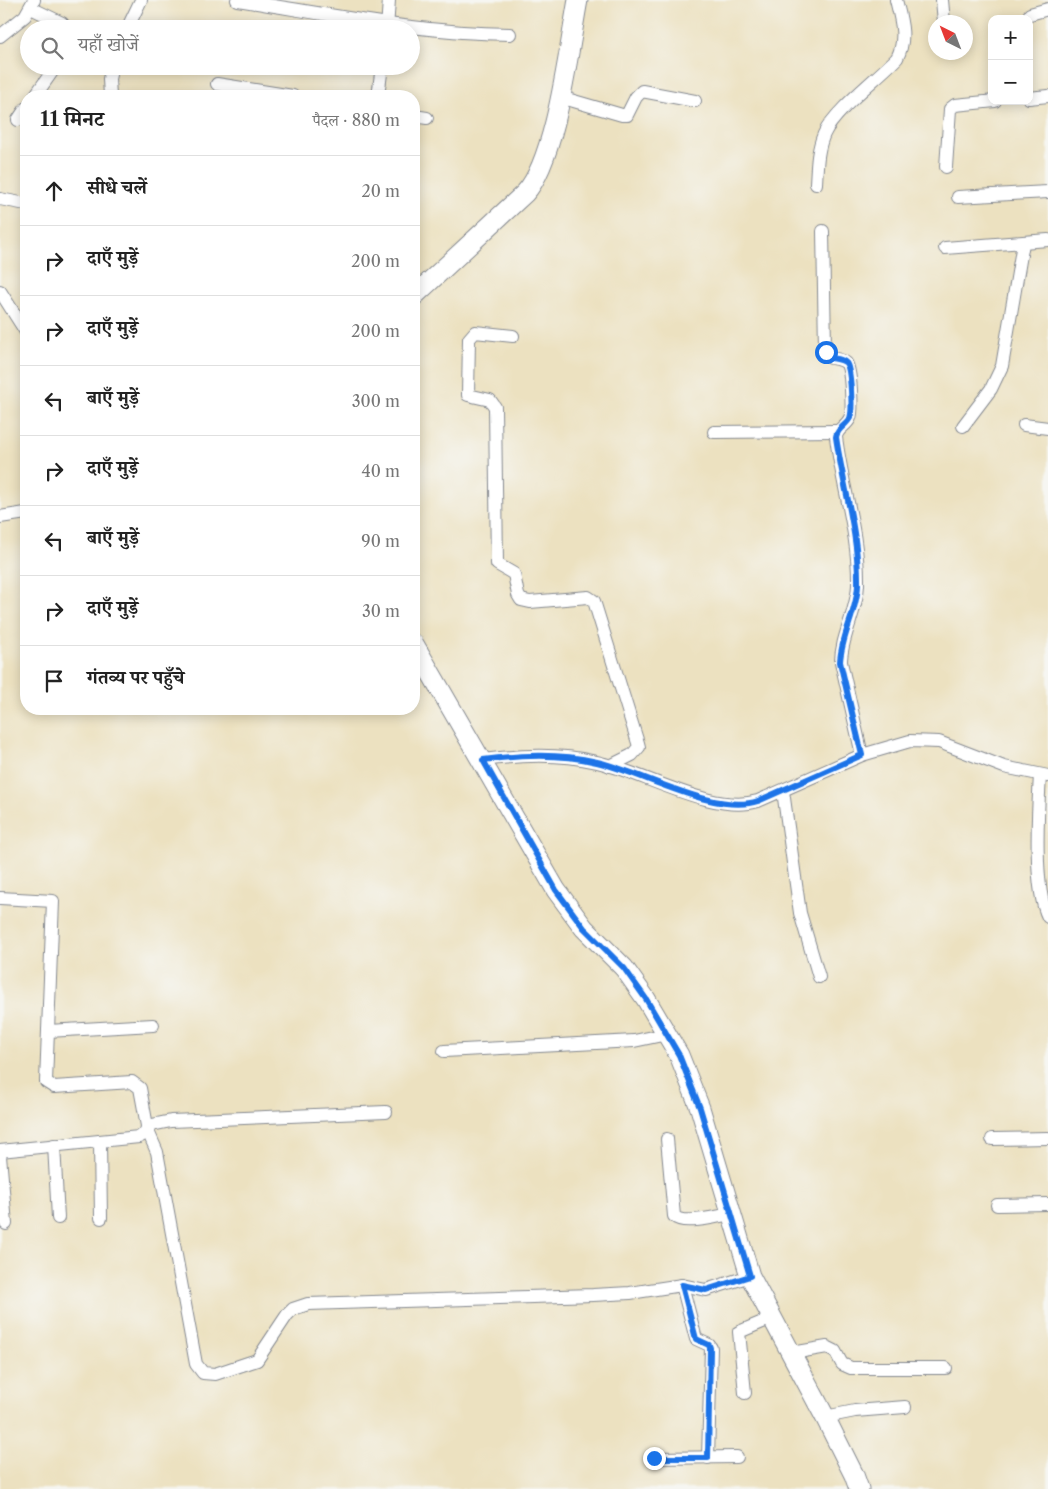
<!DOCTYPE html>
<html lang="hi">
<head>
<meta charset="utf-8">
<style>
  :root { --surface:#fff; --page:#f2f2f2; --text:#222; --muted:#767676; --line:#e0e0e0 }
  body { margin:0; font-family:"Libre Caslon Text","Noto Serif Devanagari",serif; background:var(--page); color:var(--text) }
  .controls { position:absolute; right:15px; top:15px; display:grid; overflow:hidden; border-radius:10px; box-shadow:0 2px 12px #0003 }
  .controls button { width:45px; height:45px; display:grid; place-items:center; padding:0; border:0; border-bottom:1px solid var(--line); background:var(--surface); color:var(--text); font:25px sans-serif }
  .compass { position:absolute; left:928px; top:15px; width:45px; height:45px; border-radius:50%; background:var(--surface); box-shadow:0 2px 12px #0003; rotate:318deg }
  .stop { position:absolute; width:15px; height:15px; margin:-11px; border:4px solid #1a73e8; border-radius:50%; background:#fff }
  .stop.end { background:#1a73e8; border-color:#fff; box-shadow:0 1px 5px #0008 }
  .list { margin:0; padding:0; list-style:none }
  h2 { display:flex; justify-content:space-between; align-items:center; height:65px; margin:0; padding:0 20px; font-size:21px }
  h2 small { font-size:16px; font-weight:400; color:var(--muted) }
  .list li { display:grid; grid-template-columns:32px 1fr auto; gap:15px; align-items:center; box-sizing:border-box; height:70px; padding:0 20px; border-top:1px solid var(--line) }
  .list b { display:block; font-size:19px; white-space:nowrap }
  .list em { font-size:16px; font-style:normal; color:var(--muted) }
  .icon { flex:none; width:28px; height:28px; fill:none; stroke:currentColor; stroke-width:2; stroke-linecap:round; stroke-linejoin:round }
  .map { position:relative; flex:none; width:1048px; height:1489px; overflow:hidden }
  .search { position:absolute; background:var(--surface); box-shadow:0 2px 12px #0003; left:20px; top:20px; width:400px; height:55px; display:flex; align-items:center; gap:12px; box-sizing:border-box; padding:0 18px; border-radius:28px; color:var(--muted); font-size:19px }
  .panel { position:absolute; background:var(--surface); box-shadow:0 2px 12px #0003; left:20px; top:90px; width:400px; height:625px; border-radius:20px }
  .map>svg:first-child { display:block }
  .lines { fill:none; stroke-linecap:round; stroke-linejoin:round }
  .street-casing { stroke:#84888f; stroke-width:14 }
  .secondary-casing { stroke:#84888f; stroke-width:21 }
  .street { stroke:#fff; stroke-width:12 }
  .secondary { stroke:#fff; stroke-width:19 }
  .route { stroke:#1a73e8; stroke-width:6 }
</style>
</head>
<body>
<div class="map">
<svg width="1048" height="1489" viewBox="0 0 1048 1489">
  <rect width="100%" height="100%" fill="#f6f6f2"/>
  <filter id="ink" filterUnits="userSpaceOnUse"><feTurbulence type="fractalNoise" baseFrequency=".02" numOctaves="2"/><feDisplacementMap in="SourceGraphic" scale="10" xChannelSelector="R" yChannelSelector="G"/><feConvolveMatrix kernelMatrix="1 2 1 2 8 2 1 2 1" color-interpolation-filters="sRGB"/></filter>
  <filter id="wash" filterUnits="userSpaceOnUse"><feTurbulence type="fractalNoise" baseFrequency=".0096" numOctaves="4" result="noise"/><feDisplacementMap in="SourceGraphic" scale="20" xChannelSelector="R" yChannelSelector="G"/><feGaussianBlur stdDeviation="1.12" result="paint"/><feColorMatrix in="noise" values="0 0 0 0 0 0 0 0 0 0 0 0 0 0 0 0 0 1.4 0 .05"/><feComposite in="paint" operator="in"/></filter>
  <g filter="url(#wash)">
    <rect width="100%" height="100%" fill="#ece1c0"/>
  </g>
  <g filter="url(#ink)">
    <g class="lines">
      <!-- street casing -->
      <g class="street-casing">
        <g id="street">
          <path d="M237,0C328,14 418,33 510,34"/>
          <path d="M942,0L944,22"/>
          <path d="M31,8L62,23L67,29"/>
          <path d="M1030,14L1048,9"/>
          <path d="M127,29L141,0"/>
          <path d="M387,29L389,0"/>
          <path d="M0,36L25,16L34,0"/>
          <path d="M217,84L293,96"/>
          <path d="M35,96L56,66"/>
          <path d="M110,96L109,79L112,66"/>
          <path d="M378,96L382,66"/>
          <path d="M560,97L622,115H627L636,97L642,91L695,101"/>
          <path d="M1029,98L1048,96"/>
          <path d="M414,116L427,118"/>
          <path d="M18,120L26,108"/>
          <path d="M946,167L950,109L955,105L995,101"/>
          <path d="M816,184C817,167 817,150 824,134C834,111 878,78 897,58C907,39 901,20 896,0"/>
          <path d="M958,197L1048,192"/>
          <path d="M0,199L26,204"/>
          <path d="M823,231L825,348L831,358C836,359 842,359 846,363C851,369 853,411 850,418C846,427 837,428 836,437C842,486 859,534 858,585C857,612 841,636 841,662L862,755"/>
          <path d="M945,248L1048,240"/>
          <path d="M0,291L26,332"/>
          <path d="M513,336L475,332L469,339L468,395L490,400L495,407L497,564L514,574L518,595L521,600L530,602L588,597L594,601L638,743L639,747L632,755L610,766"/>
          <path d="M1024,425L1048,428"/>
          <path d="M963,426L991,389L1002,366L1023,243"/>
          <path d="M714,432L837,431"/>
          <path d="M0,517L26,513"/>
          <path d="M483,760C521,755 559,753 597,762C642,772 714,815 758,801L862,755L910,741L939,742L1004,767L1048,776"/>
          <path d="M1040,775C1038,809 1033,888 1048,917"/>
          <path d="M783,791L800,913L819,977"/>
          <path d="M0,898L53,901L46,1082L54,1087L132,1082L140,1088L147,1126L146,1133L139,1137L0,1151"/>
          <path d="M48,1031L153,1025"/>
          <path d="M444,1051L634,1041L667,1034"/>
          <path d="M147,1126L171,1121L386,1112"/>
          <path d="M147,1129L157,1152L196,1364L203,1373L215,1374L257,1360L287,1315L293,1309L308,1304L593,1295L630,1293L682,1285L706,1290L750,1276"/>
          <path d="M667,1139L674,1216C683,1226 717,1216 731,1214"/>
          <path d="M992,1139L1048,1138"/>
          <path d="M100,1141L101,1218"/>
          <path d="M54,1145L58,1218"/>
          <path d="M0,1156L6,1224"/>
          <path d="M997,1205L1048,1204"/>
          <path d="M682,1285L696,1339L709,1345L711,1348L708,1458"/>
          <path d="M792,1353L827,1347L835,1351L842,1364L851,1368H946"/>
          <path d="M745,1393L739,1332L772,1318"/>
          <path d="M825,1417L855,1411L905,1407"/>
          <path d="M654,1458L737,1457"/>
        </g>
      </g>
      <!-- secondary casing -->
      <g class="secondary-casing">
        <g id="secondary">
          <path d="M414,296L525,193C556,160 569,47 578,0"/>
          <path d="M414,644L556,890L584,928L624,968L646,999L679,1055L700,1108L750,1276L825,1417L854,1475L859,1489"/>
        </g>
      </g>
      <!-- street -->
      <use href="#street" class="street"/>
      <!-- secondary -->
      <use href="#secondary" class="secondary"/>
    </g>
  </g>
  <g class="lines" filter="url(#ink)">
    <!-- route -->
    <path class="route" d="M654,1458H708L710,1348L709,1345L696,1339L682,1285L706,1290L750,1276L700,1108L679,1055L646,999L624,968L584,928L556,890L483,760C521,755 559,753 597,762C642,772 714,815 758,801L862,755L840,662C841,636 857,612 858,585C859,534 843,486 836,437C837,428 846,426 850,418C853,411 851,369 846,363C842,359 836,359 831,358L826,352"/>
  </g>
</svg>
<div class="controls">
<button>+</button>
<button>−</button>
</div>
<svg class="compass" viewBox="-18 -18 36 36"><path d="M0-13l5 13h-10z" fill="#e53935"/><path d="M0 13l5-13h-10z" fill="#767676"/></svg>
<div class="stop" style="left:826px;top:352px"></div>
<div class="stop end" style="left:654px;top:1458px"></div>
<div class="search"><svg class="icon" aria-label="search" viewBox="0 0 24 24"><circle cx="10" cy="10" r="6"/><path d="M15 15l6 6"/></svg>यहाँ खोजें</div>
<section class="panel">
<h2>11 मिनट<small>पैदल · 880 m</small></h2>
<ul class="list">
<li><svg class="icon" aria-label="ahead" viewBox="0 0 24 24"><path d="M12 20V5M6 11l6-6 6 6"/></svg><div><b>सीधे चलें</b></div><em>20 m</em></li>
<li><svg class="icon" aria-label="right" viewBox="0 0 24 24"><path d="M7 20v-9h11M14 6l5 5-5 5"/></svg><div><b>दाएँ मुड़ें</b></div><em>200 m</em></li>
<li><svg class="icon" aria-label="right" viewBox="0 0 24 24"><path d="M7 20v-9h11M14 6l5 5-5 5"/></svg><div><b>दाएँ मुड़ें</b></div><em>200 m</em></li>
<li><svg class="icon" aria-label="left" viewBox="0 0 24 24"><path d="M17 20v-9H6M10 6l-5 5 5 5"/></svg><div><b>बाएँ मुड़ें</b></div><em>300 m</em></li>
<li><svg class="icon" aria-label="right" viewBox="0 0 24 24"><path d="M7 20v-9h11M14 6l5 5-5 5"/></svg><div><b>दाएँ मुड़ें</b></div><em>40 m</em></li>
<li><svg class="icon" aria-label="left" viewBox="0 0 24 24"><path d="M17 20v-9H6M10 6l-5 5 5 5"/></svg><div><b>बाएँ मुड़ें</b></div><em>90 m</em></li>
<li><svg class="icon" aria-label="right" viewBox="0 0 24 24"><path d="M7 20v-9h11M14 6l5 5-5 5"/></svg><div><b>दाएँ मुड़ें</b></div><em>30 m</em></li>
<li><svg class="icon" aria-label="arrive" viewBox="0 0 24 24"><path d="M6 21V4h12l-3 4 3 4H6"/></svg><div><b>गंतव्य पर पहुँचे</b></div></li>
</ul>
</section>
</div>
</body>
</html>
